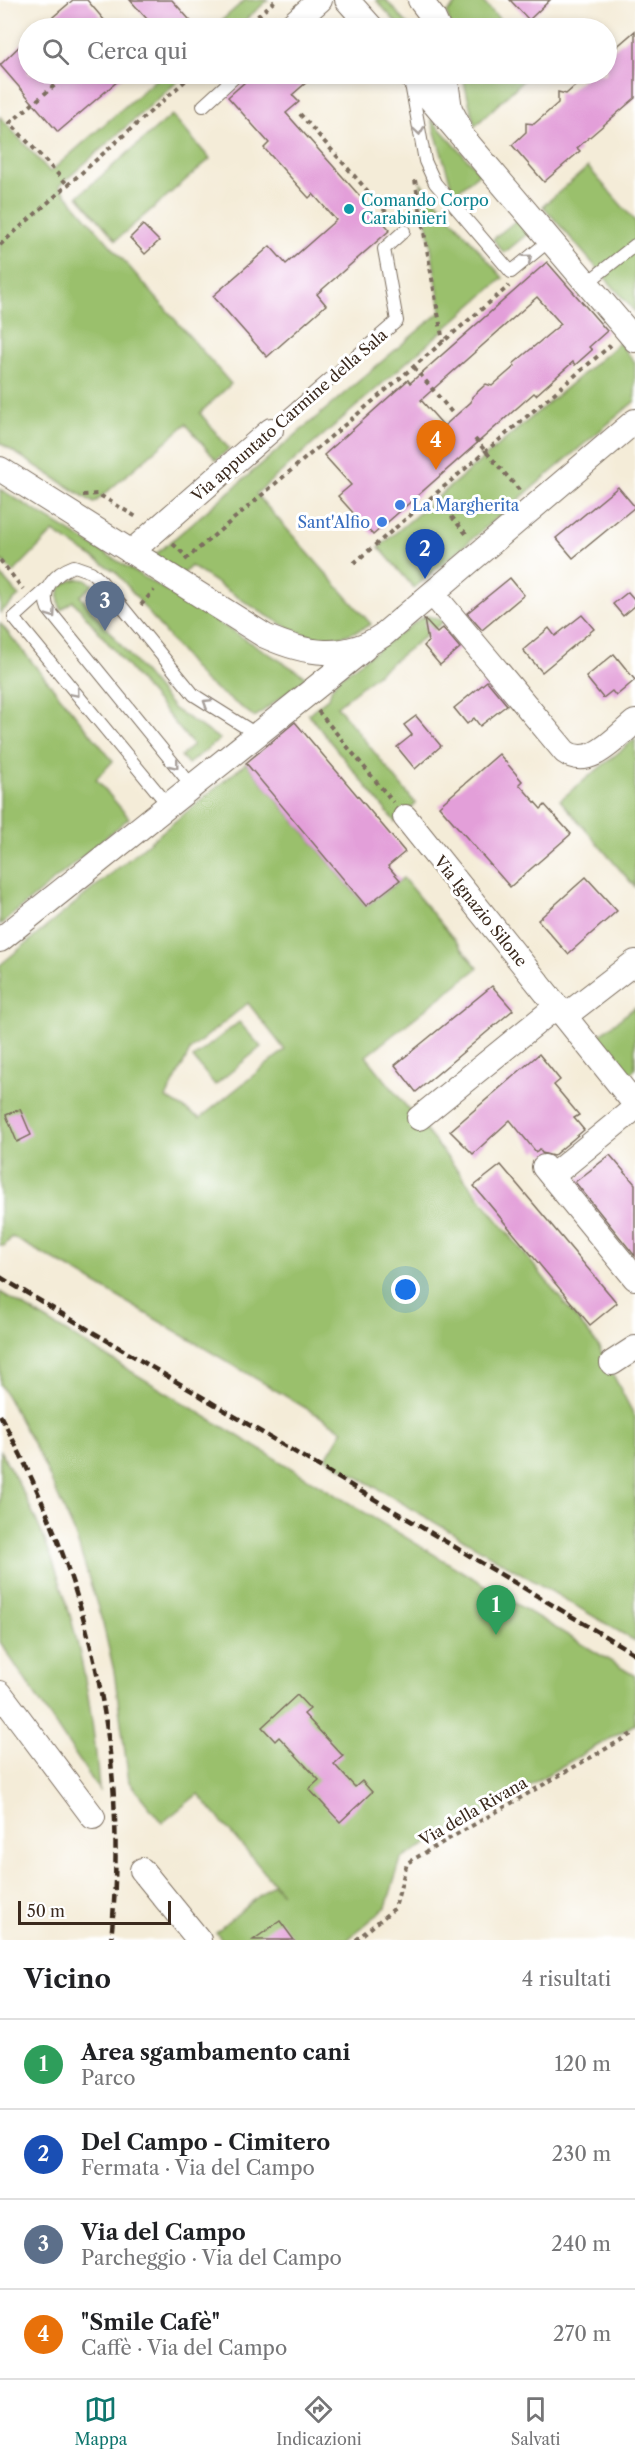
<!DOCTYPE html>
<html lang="it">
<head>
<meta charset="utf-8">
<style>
  :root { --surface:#fff; --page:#f6f6f6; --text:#202124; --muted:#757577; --line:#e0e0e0; --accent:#0f766e }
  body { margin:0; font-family:"Libre Caslon Text",serif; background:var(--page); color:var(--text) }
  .scale { position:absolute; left:18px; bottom:15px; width:153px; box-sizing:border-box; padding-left:6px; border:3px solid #3b2a1e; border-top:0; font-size:16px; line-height:21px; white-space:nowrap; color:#3b2a1e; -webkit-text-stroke:4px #fff; paint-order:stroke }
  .you { position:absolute; left:406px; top:1290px; width:21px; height:21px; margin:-15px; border:4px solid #fff; border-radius:50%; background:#1a73e8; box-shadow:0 0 0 9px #1a73e833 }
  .badge { display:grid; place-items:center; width:39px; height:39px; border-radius:50%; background:var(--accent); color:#fff; font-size:20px; font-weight:700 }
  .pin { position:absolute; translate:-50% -50px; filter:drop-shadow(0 2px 3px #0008) }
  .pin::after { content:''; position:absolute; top:32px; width:21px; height:18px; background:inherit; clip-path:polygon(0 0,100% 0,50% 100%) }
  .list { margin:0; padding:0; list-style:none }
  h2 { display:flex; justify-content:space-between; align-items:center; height:78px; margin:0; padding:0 24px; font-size:26px }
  h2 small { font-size:20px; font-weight:400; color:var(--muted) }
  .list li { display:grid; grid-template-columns:39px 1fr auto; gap:18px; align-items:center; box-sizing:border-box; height:90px; padding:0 24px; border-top:2px solid var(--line) }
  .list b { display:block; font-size:22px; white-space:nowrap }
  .list p { margin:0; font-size:20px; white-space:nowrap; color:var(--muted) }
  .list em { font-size:20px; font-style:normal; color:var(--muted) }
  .icon { flex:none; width:33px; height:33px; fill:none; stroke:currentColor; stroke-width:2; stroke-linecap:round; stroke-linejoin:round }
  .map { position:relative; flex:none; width:635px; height:1940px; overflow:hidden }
  .search { position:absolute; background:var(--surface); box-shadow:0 3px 9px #0003; left:18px; right:18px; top:18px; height:66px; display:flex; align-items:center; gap:15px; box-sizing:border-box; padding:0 21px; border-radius:33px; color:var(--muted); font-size:22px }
  .sheet { height:438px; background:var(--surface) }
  nav { display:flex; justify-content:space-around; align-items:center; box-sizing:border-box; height:84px; border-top:2px solid var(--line); background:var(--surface); font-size:16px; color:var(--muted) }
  nav a { display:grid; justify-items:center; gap:3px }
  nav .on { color:var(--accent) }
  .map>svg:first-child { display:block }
  .green { fill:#9ac06c; stroke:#6a7545; stroke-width:1.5; fill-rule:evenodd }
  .building { fill:#e39fd9; fill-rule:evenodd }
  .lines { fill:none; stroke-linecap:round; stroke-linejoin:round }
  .service-casing { stroke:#7c6e5f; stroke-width:14 }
  .minor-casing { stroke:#7c6e5f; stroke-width:26 }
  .path { stroke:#7c6e5f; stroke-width:4; stroke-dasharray:4.5 4.5; stroke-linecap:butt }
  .service { stroke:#fff; stroke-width:12 }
  .minor { stroke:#fff; stroke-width:24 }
  .rail { stroke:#3b2a1e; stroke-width:4.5; stroke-dasharray:9 4.5; stroke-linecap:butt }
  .oneway { stroke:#a79f9a }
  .culture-dot { fill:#0f9aa8; stroke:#fff; stroke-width:2 }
  .shop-dot { fill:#3f7fe0; stroke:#fff; stroke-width:2 }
  .labels { text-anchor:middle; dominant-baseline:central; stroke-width:6; stroke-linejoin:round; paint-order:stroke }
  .culture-label { font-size:16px; fill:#0d838f; stroke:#fff; text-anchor:start }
  .street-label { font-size:16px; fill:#3b2a1e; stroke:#fff }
  .shop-label { font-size:16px; fill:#366cbe; stroke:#fff; text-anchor:start }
</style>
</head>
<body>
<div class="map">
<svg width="635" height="1940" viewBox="0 0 635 1940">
  <rect width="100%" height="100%" fill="#fff"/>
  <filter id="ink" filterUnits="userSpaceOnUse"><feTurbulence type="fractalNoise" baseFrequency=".0167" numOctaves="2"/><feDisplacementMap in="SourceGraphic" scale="12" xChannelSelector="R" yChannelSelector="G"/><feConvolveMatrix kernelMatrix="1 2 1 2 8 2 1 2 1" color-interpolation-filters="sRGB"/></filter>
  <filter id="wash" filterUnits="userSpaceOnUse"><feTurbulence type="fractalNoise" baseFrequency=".008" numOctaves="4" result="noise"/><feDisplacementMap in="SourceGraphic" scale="24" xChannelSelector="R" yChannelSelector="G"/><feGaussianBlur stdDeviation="1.35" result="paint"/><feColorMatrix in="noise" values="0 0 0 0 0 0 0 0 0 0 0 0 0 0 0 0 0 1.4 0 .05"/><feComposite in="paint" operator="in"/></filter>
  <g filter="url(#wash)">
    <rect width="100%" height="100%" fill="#f4ecd8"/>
    <!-- green -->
    <g class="green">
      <path d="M245,0H268L236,28H213Z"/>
      <path d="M376,0H386L411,28H401Z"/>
      <path d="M460,0H481L508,28H451L447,13Z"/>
      <path d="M162,74H186L59,186L231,384L200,413L229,449L216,460L186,424L94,503L0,443V117L50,172Z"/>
      <path d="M462,74H530L475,126Z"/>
      <path d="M172,115L210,159L116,240L78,196Z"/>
      <path d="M431,119L480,173L454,194Z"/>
      <path d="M588,167L635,221V312L543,206Z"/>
      <path d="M421,183L503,278L256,494L371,624C355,633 338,640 319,638C288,635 219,584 191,566L182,575L155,555L441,311Z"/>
      <path d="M518,219L530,232L504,253L493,239Z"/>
      <path d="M619,343L635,362V401L414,588L379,547Z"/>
      <path d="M0,489L307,677L255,717L203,680L116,572L53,532L13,573L3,561L0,562Z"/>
      <path d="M0,574L19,596L0,613Z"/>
      <path d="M78,579L87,580L93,585L80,596L174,709L220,739L188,764L181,756L193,745L73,601L61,610C55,593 59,582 78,579Z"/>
      <path d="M428,616L444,621L337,706L416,804L395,822L308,714L329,697L332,687L339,678L421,618Z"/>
      <path d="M0,623L113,761L96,779L129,818L0,925Z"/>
      <path d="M635,739V887L560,800Z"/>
      <path d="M246,763L366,906L403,878L478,968L366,1056L597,1344L635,1417V1641L326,1458L343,1430L69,1268L12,1237L4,1246L0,1245V965ZM248,1003L285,1050L200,1118L166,1098L191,1049Z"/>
      <path d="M635,1007V1069L630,1074L597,1037Z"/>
      <path d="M239,1022L261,1047L215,1085L193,1058Z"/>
      <path d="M0,1292L635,1676V1724L401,1859L386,1907L347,1940H222L216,1932L273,1884L282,1893L198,1794L162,1823L129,1782L114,1671L103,1624L75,1534L40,1456L0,1384Z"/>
      <path d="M0,1451C62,1553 91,1672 99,1790L0,1642Z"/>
    </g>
    <g id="blocks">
      <!-- building -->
      <g class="building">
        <path d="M73,0H87L111,28H40Z"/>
        <path d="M130,0H172L197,28H155Z"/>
        <path d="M510,0H550L529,20Z"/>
        <path d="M635,31V98L577,148L580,151L544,182L512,145L526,132V123L534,124L558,103V92L566,94L589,74H606V56Z"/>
        <path d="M28,38V74H126L58,132L0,65Z"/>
        <path d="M254,74H316L292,95L299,102L286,113L390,230L317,294L326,305L267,357L213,296L270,246L286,264L336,220L313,194L309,198L264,148L269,143L228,97Z"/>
        <path d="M143,225L159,241L145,254L130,238Z"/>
        <path d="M547,262L607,331L589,347L592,350L575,365L573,362L536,395L534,393L373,535L338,496L351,485L324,455L408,380L410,383ZM537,297L561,324L513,364L515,366L492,386L486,384L472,397L471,402L444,426L421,400Z"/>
        <path d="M618,487L635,507L573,558L556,538Z"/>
        <path d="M510,578L524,595L482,630L467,613Z"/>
        <path d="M628,592L635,600V606L623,616L613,604Z"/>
        <path d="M582,615L594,629L542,672L523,650L549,628L555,636Z"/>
        <path d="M424,619L437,633L443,628L460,648L440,665L424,646L428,642Z"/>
        <path d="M614,654L635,680L616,696L612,691L603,698L586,677Z"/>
        <path d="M487,681L507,705L480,726L474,718L467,724L454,708Z"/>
        <path d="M416,716L441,746L415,769L397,747L412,735L404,725Z"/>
        <path d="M295,722L405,852L388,866L400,880L366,906L246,763Z"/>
        <path d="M499,754L522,781L519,784L541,809L545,805L571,834L510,887L439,806Z"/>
        <path d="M586,877L617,911L568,954L538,920Z"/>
        <path d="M492,986L513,1010L416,1092L395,1065Z"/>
        <path d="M539,1054L560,1080L554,1085L579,1115L574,1118L584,1130L553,1156L542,1153L539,1149L536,1152L510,1120L473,1154L450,1131Z"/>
        <path d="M20,1109L31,1135L17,1142L6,1115Z"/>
        <path d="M610,1155L635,1184V1256L575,1182Z"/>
        <path d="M501,1165L617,1303L590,1325L474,1186Z"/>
        <path d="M297,1695L310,1709L304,1714L343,1756L334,1764L355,1787L362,1781L372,1792L340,1822L309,1789L319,1780L279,1737L275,1741L262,1727Z"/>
        <path d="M280,1921L294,1940H253Z"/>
      </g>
    </g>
  </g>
  <g filter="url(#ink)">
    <use href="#blocks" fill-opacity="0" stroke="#7c6e5f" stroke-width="1.5"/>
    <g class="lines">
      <!-- service casing -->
      <g class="service-casing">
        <g id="service">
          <path d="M411,84L425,161L435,183L511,272L550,240"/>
          <path d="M203,106L238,74"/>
          <path d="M587,283L635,245"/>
          <path d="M271,430L397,321L384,249L404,231"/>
          <path d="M46,589L14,618L168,805"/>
          <path d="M192,786L48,609C40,589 55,573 74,566L91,572L101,581L194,695L256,734"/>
        </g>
      </g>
      <!-- minor casing -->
      <g class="minor-casing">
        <g id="minor">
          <path d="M347,0L372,28"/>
          <path d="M420,0L433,17L438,28"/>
          <path d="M288,28L320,0"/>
          <path d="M409,74L635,340"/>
          <path d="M445,74L450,109L459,126"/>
          <path d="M0,469L265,636C305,654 345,661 383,635L635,421"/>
          <path d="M131,552L271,430"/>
          <path d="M433,594L565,752C590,770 616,737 635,722"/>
          <path d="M405,817L635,1104"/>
          <path d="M0,940L364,649"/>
          <path d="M565,1016L635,962"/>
          <path d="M419,1118L557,1006"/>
          <path d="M544,1167L635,1278"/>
          <path d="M552,1176L635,1108"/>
          <path d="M612,1363L635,1348"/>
          <path d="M0,1693L93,1817"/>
          <path d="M142,1870L199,1940"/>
        </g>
      </g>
      <!-- path -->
      <g class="path">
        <path d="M244,28L276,0"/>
        <path d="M68,74L10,123L68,185"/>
        <path d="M300,114L394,221"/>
        <path d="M415,180L443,342"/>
        <path d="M0,245L193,74"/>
        <path d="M414,367L454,415"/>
        <path d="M475,439L520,491"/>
        <path d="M83,495L98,494L138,518"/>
        <path d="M434,496L468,536"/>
        <path d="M173,544L188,558"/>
        <path d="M0,560L23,589"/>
        <path d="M185,560L509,286"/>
        <path d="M354,563L611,345"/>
        <path d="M141,605L154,590"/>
        <path d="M318,711L393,802"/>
        <path d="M356,1940L395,1908L407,1863L635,1732"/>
      </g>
      <!-- service -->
      <use href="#service" class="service"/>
      <!-- minor -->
      <use href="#minor" class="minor"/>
      <!-- rail -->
      <g class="rail">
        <path d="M0,1277L635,1654"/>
        <path d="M0,1415C89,1580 130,1752 111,1940"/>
      </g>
    </g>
    <!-- one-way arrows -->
    <defs><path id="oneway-chevron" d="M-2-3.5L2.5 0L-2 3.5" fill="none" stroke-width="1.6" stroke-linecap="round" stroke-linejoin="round" transform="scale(1.5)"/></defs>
    <g class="oneway">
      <use href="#oneway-chevron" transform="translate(419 131) rotate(82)"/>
      <use href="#oneway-chevron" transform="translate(528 258) rotate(-40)"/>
      <use href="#oneway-chevron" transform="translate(52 614) rotate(55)"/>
      <use href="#oneway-chevron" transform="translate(76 693) rotate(50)"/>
      <use href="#oneway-chevron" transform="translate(207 703) rotate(-148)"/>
      <use href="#oneway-chevron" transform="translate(175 765) rotate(51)"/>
    </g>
  </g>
  <!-- markers -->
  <circle class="culture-dot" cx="349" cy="209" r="6"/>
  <g class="shop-dot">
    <circle cx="400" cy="505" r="6"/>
    <circle cx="382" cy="522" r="6"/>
  </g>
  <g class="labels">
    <!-- culture labels -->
    <g class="culture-label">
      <text x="361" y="200">Comando Corpo<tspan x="361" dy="18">Carabinieri</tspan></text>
    </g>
    <!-- street labels -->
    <g class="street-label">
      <text transform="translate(289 415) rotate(-41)">Via appuntato Carmine della Sala</text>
      <text transform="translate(481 911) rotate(51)">Via Ignazio Silone</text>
      <text transform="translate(473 1811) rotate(-30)">Via della Rivana</text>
    </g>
    <!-- shop labels -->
    <g class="shop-label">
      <text x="412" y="505">La Margherita</text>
      <text x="370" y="522" text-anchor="end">Sant'Alfio</text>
    </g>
  </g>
</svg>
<div class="scale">50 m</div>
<div class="you"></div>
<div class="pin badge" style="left:496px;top:1635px;background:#2e9e5b">1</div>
<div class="pin badge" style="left:425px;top:579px;background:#1a4fb4">2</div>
<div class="pin badge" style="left:105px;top:631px;background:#5c6f8a">3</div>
<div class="pin badge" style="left:436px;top:470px;background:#e8710a">4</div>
<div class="search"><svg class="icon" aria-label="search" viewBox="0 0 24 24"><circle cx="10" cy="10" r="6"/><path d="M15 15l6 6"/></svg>Cerca qui</div>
</div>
<section class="sheet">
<h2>Vicino<small>4 risultati</small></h2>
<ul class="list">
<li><span class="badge" style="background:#2e9e5b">1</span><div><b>Area sgambamento cani</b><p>Parco</p></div><em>120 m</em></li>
<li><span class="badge" style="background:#1a4fb4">2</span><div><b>Del Campo - Cimitero</b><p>Fermata · Via del Campo</p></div><em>230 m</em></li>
<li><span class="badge" style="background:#5c6f8a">3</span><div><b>Via del Campo</b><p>Parcheggio · Via del Campo</p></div><em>240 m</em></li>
<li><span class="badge" style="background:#e8710a">4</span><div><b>&quot;Smile Cafè&quot;</b><p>Caffè · Via del Campo</p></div><em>270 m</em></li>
</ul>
</section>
<nav>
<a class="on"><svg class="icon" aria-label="map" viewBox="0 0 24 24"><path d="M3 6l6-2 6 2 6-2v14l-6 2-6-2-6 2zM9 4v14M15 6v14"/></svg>Mappa</a>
<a><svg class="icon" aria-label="directions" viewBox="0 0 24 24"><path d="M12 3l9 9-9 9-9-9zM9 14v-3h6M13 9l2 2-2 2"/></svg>Indicazioni</a>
<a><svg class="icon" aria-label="saved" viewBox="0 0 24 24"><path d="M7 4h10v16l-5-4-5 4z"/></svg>Salvati</a>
</nav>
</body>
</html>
